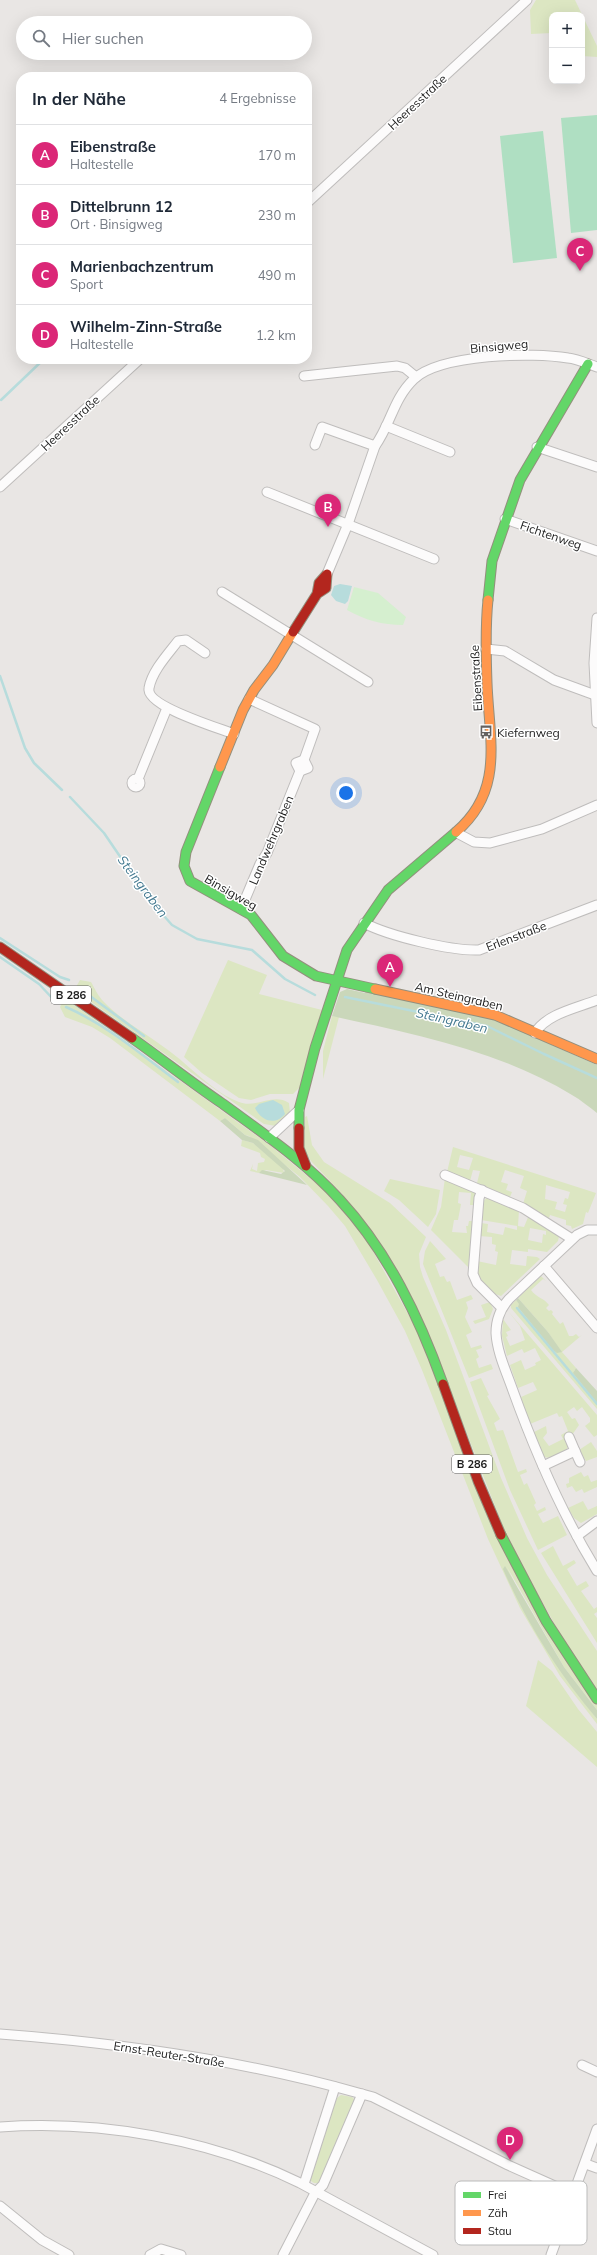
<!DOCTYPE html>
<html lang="de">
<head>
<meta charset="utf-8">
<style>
  :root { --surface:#fff; --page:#f2f2f3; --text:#1f2937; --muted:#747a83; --line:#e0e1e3; --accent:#db2777 }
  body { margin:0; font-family:Mulish,sans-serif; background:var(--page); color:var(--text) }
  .controls { position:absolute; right:12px; top:12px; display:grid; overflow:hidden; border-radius:8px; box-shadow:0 4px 16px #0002 }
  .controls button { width:36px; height:36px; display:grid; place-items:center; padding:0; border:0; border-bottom:1px solid var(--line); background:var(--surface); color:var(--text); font:20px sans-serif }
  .you { position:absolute; left:346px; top:793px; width:14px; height:14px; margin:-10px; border:3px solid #fff; border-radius:50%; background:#1a73e8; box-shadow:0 0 0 6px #1a73e833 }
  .badge { display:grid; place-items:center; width:26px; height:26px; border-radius:50%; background:var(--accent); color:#fff; font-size:13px; font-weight:700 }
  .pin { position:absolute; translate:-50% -33px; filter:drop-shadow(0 1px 2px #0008) }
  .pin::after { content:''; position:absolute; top:21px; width:14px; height:12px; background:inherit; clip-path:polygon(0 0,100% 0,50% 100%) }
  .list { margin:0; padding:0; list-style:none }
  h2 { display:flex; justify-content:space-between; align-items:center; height:52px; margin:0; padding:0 16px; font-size:17px }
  h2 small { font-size:13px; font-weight:400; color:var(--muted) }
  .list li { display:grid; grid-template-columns:26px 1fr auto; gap:12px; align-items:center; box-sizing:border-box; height:60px; padding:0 16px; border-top:1px solid var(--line) }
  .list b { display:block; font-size:15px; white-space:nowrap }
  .list p { margin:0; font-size:13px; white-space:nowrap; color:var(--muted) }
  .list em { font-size:13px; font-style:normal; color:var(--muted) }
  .icon { flex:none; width:22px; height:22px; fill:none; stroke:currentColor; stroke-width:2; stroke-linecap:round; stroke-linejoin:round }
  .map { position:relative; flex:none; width:597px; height:2255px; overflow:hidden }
  .search { position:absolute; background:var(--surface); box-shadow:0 4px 16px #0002; left:16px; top:16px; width:296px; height:44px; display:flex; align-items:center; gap:10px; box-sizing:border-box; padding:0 14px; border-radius:22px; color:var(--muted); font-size:15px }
  .panel { position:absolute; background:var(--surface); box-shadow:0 4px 16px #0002; left:16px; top:72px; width:296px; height:292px; border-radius:16px }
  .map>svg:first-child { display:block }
  .grass { fill:#dce6c2; fill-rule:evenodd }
  .forest { fill:#cad7ba }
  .park { fill:#d5efcf }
  .pitch { fill:#afdfc2 }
  .water { fill:#b7dcdc }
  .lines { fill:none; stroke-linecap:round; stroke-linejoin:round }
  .stream { stroke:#b7dcdc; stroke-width:2.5 }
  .street-casing { stroke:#bfbdbc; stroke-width:11 }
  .fast-casing { stroke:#938f7d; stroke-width:11 }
  .slow-casing { stroke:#938f7d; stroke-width:11 }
  .jam-casing { stroke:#938f7d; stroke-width:11 }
  .street { stroke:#fcfbfb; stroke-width:9 }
  .fast { stroke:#63d668; stroke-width:9 }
  .slow { stroke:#ff974d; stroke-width:9 }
  .jam { stroke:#b3261e; stroke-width:9 }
  .labels { text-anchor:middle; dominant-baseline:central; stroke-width:3; stroke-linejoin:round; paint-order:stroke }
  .shield { fill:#fff; stroke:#5f5f5f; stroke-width:1 }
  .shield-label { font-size:11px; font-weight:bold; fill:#1b1b1b }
  .street-label { font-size:12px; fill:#1b1b1b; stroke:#fff }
  .poi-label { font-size:12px; fill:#1b1b1b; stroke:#fff; text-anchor:start }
  .water-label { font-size:13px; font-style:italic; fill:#437990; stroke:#fff }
  .key { fill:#fff; stroke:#bbb; stroke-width:1 }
  .key-label { font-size:11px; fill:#1b1b1b }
</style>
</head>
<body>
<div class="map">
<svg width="597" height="2255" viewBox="0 0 597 2255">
  <rect width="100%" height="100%" fill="#e9e6e4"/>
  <!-- grass -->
  <g class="grass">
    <path d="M536,0H575L597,46V57L582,56V15H552V33L531,34L530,10Z"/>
    <path d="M228,960L267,975L259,994L322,1010L300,1087L293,1094H270L251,1100L239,1098L202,1073L184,1057Z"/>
    <path d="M80,980L91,982C95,989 98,996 104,1002C122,1021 147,1034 168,1050C189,1065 214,1093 239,1102C256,1109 273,1092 289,1103L290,1113L276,1126L264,1124L77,992L76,987Z"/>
    <path d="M70,1002L271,1146L323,1189L365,1237L417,1330L476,1485L597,1705V1710L564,1667L507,1567L548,1652L597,1719V1724L560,1676L520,1608L488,1539L422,1370L405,1331L377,1280L345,1226L328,1206L300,1177L249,1136L245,1135L225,1118L220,1121L110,1038L92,1027L65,1017L60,1007L62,1003Z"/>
    <path d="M332,1016L339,1017L323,1079V1051Z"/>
    <path d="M307,1116L312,1145L324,1162L390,1203L426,1237L419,1254L420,1267L423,1277L446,1330L501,1478L527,1538L547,1575L597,1651V1691L572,1655L510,1545L435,1351L342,1194L311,1161L304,1150L305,1117Z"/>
    <path d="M242,1140L253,1143L283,1168L284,1173L266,1170L259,1173L250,1171L253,1164L252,1169L257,1171L258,1163L264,1162L265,1159L261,1157L260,1153L241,1146Z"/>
    <path d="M453,1147L596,1193L588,1213L586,1212L583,1224L572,1229L571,1226L566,1225V1220L550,1215L549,1218L523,1204L527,1191L520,1188L524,1176L505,1170L501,1182L508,1184L506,1190L512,1192L510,1197L477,1183L480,1171L473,1170L470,1181L447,1172ZM460,1155L473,1158L469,1170L457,1167ZM546,1185L570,1192L568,1199L565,1198L563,1204L567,1205L565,1212L555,1209L557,1202L545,1199Z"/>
    <path d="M445,1178L476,1193L475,1205H470L471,1193L459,1192L458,1203L461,1204L458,1220H454L452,1232L467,1233L466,1226H468L469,1221H474L468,1267L431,1230L441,1207Z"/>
    <path d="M390,1179L440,1190L436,1214L428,1227L399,1200L384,1191Z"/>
    <path d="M487,1197L519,1210L518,1226L524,1227L529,1215L559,1236L558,1241L547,1252L528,1249V1252L512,1250L510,1264L526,1266L527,1256L537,1257L540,1259L501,1296L492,1293L478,1277L477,1261L496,1265L498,1252L495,1251L496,1245L492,1244V1237L479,1236L481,1223L488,1224L487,1232L503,1235L505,1227L517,1230V1226L481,1220L483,1202ZM530,1228L546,1231V1235L543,1234L542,1243L528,1240Z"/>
    <path d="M430,1241L446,1259L435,1264L440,1277L444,1276L447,1282L450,1281L457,1300L471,1295L473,1299L466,1302L468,1308L465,1317L472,1332L466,1335L471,1348L481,1345L482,1348L476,1350L479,1357L476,1359L479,1368L491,1364L493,1369L469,1378L423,1264L425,1251Z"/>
    <path d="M541,1276L546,1281L543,1279L531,1290C537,1298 544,1298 549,1305L546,1308L549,1311L551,1310L553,1312L552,1314L560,1324L563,1322L569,1336H573L576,1334L579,1337L582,1335L562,1352L576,1368L574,1371L597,1403V1409L511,1308V1305L516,1300L561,1352L548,1332L518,1298Z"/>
    <path d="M490,1302L493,1309L489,1319L475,1324L473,1321L486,1317L481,1305Z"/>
    <path d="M508,1311L597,1415V1435L594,1437L585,1426L590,1422V1418L582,1407L577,1411L574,1407L567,1412L572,1419L575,1418L579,1425L572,1435L566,1451L550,1458L544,1457L534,1432L546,1426L547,1433L543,1438L549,1446L563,1439L561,1435L568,1431L562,1416L559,1417L557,1413L530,1424L521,1397L537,1390L533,1382L518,1388L510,1365L521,1360L525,1370L536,1365L535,1363L541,1360L535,1348L524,1353L522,1349L507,1356L502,1336L503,1319L511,1330L506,1332L508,1336L506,1337L510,1346L525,1340L520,1326Z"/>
    <path d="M481,1378L489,1395L487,1396L500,1419L494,1423L497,1431L503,1430L518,1472L526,1469L527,1472L520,1475L524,1485L527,1483L536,1503L534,1505L537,1511L545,1507L546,1510L538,1514L543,1523L558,1516L567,1535L538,1550L510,1490L470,1382Z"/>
    <path d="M591,1442L597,1451V1457L586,1461L579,1450Z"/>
    <path d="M581,1472L584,1477L588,1475L591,1482L597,1480V1487L584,1493L582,1489L576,1492L572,1486L567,1488L566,1484L569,1483V1478Z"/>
    <path d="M583,1501L588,1510L597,1506V1514L581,1523L574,1518L568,1508Z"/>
    <path d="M553,1546L563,1566L574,1560L576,1563L567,1569L577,1586L586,1581L589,1586L581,1591L594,1609L597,1607V1612L594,1614L597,1618V1643L541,1553Z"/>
    <path d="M538,1660L552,1671L578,1709L597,1732V1767L526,1706Z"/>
    <path d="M341,2095L352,2097L355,2100L321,2183H314L311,2181L310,2177L337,2098Z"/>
  </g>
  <!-- forest -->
  <g class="forest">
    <path d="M347,989L365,993L366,991L489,1017L597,1065V1113C589,1107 581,1100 572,1095C501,1051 413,1034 332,1016L340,992Z"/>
    <path d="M225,1118L245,1135L258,1140L307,1185L259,1173L262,1170L281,1174L285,1171L253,1143L242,1140L220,1121Z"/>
    <path d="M518,1298L548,1332L562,1352L557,1353L553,1350L518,1307L519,1304L516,1300Z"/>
    <path d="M576,1368L597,1391V1403L573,1373Z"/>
    <path d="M505,1566L564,1667L597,1710V1719C559,1674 526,1622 503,1569Z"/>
  </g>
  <!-- park -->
  <path class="park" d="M354,587L378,593L406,617L403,625C382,625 365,620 347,610Z"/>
  <!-- pitch -->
  <g class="pitch">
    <path d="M597,115V230L571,233L561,118Z"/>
    <path d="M543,131L557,258L513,263L500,136Z"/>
  </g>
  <!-- water -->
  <g class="water">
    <path d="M340,584L352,586L348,601L345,604L336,601L331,595L334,586Z"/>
    <path d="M273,1100L282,1105L285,1114C275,1126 261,1121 255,1108L259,1104Z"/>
  </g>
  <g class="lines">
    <!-- stream -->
    <g class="stream">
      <path d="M1,400L44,359"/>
      <path d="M0,676L25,748L34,763L62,790"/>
      <path d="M70,797L104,833L149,899L172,925L197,939L252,950L285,979L315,995"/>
      <path d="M0,938L60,977L69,980"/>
      <path d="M0,957L39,984L53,999"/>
      <path d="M82,988L90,996L144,1036"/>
      <path d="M345,997L487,1026L544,1054L597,1078"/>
      <path d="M66,1007C107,1025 142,1055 178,1082"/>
      <path d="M517,1308L597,1404"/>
    </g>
    <!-- street casing -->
    <g class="street-casing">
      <g id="street">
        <path d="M307,203L527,0"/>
        <path d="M304,376L397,366L405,368L416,377"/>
        <path d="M386,426L450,452"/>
        <path d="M315,445L322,427L375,446"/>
        <path d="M537,447L597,467"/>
        <path d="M0,487L140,359"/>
        <path d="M267,492L434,559"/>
        <path d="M505,519L597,551"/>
        <path d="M327,574L348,524L375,446C391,424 393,399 414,379C441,354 533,352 568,358C578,359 588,364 597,367"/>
        <path d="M222,592L368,682"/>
        <path d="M597,618L594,663L597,723"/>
        <path d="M486,649L505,651L554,680L595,695"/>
        <path d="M205,653L186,640L178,641C168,654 152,671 149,688C145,706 219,728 234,734"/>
        <path d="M249,699L315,729L304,760"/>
        <path d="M304,760L308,768L300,771L296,763Z"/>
        <circle cx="136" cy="783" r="4"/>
        <path d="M138,779L167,708"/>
        <path d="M457,833L474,842L490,843L542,829L597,805"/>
        <path d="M241,909L260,864L267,853L300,771"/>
        <path d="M364,923C389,936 451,951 479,950L597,905"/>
        <path d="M535,1033C546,1014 577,1008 597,1000"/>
        <path d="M269,1138L299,1110"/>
        <path d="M445,1175L523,1208L572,1239"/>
        <path d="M482,1190L479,1198L473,1274L477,1283L502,1308"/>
        <path d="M597,1230H587L577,1235L509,1299C501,1308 496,1320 496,1333C497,1352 506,1371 512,1388C535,1452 562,1514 597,1571"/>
        <path d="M544,1266L597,1328"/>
        <path d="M575,1451L580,1462"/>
        <path d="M543,1466L575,1451L569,1437"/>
        <path d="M577,1536L597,1521"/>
        <path d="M0,2034C120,2043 246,2061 362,2094L373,2097L508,2165L575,2195"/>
        <path d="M582,2065L597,2072"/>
        <path d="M0,2127C100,2120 210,2139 300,2183L433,2255"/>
        <path d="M586,2164L597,2168"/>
        <path d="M304,2184L335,2087"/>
        <path d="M0,2206L42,2240L69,2255"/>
        <path d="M150,2255L161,2249L181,2255"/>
        <path d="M283,2255L315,2193L323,2185L362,2094"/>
        <path d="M551,2255L597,2129"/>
      </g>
    </g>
    <!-- fast casing -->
    <g class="fast-casing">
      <g id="fast">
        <path d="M488,600L492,561L520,480L588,364"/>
        <path d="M220,767L186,852L184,866L190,881L251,915L283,956L316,976L375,989"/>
        <path d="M132,1038C163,1060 192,1083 223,1104C264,1134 306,1162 340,1200C388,1252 419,1317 443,1384"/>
        <path d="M299,1128V1110L315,1048L347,950L388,890L456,832"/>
        <path d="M501,1535L546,1621L597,1699"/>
      </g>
    </g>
    <!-- slow casing -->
    <g class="slow-casing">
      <g id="slow">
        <path d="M220,767L243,710L254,690L273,665L293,632"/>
        <path d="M456,832C505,790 489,739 487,683C486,655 485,628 488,600"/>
        <path d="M375,989L495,1015L597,1059"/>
      </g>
    </g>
    <!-- jam casing -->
    <g class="jam-casing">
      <g id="jam">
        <path d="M293,632L317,594L326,588L327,574L319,583L317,594"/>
        <path d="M0,947L132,1038"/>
        <path d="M299,1128V1148L306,1166"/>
        <path d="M443,1384L478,1481L501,1535"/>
      </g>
    </g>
    <!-- street -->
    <use href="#street" class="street"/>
    <!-- fast -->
    <use href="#fast" class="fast"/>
    <!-- slow -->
    <use href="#slow" class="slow"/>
    <!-- jam -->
    <use href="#jam" class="jam"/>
  </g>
  <!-- icons -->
  <defs>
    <g id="bus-bare" transform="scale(1.08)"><path d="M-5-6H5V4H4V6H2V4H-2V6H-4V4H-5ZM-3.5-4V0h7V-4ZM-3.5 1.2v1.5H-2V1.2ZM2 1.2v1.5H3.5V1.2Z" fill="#636261" stroke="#fff" stroke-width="2.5" paint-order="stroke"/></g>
  </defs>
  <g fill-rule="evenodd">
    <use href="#bus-bare" x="486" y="732"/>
  </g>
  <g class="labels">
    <!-- shield labels -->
    <g class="shield">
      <rect x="51" y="986" width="40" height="18" rx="3"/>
      <rect x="452" y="1455" width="40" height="18" rx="3"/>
    </g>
    <g class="shield-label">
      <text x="71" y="995">B 286</text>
      <text x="472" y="1464">B 286</text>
    </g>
    <!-- street labels -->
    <g class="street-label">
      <text transform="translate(417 102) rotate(-43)">Heeresstraße</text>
      <text transform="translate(499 346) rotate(-5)">Binsigweg</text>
      <text transform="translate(70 423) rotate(-43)">Heeresstraße</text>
      <text transform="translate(551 535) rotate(19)">Fichtenweg</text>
      <text transform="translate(476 678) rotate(-93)">Eibenstraße</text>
      <text transform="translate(271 840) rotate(-67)">Landwehrgraben</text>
      <text transform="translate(231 892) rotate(30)">Binsigweg</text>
      <text transform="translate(516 936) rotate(-21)">Erlenstraße</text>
      <text transform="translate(459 996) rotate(13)">Am Steingraben</text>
      <text transform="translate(169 2054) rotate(9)">Ernst-Reuter-Straße</text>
    </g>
    <!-- poi labels -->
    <g class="poi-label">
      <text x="497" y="732">Kiefernweg</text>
    </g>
    <!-- water labels -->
    <g class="water-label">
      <text transform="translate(143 886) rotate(53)">Steingraben</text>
      <text transform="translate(452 1020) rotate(13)">Steingraben</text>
    </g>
  </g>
  <!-- legend -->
  <rect x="455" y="2181" width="132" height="64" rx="6" class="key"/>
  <rect x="463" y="2192" width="18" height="6" fill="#63d668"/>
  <rect x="463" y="2210" width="18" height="6" fill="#ff974d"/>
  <rect x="463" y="2228" width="18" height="6" fill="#b3261e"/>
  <g class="key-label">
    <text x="488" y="2199">Frei</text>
    <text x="488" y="2217">Zäh</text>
    <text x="488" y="2235">Stau</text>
  </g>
</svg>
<div class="controls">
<button>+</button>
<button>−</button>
</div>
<div class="you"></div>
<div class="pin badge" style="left:390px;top:987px">A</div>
<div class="pin badge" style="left:328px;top:527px">B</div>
<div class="pin badge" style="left:580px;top:271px">C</div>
<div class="pin badge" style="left:510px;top:2160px">D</div>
<div class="search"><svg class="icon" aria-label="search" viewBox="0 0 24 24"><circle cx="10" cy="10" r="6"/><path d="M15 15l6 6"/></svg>Hier suchen</div>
<section class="panel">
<h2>In der Nähe<small>4 Ergebnisse</small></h2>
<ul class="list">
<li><span class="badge">A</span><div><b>Eibenstraße</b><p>Haltestelle</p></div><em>170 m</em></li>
<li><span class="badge">B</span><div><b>Dittelbrunn 12</b><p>Ort · Binsigweg</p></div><em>230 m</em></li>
<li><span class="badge">C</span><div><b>Marienbachzentrum</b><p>Sport</p></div><em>490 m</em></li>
<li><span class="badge">D</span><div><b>Wilhelm-Zinn-Straße</b><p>Haltestelle</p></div><em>1.2 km</em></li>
</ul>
</section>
</div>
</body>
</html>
